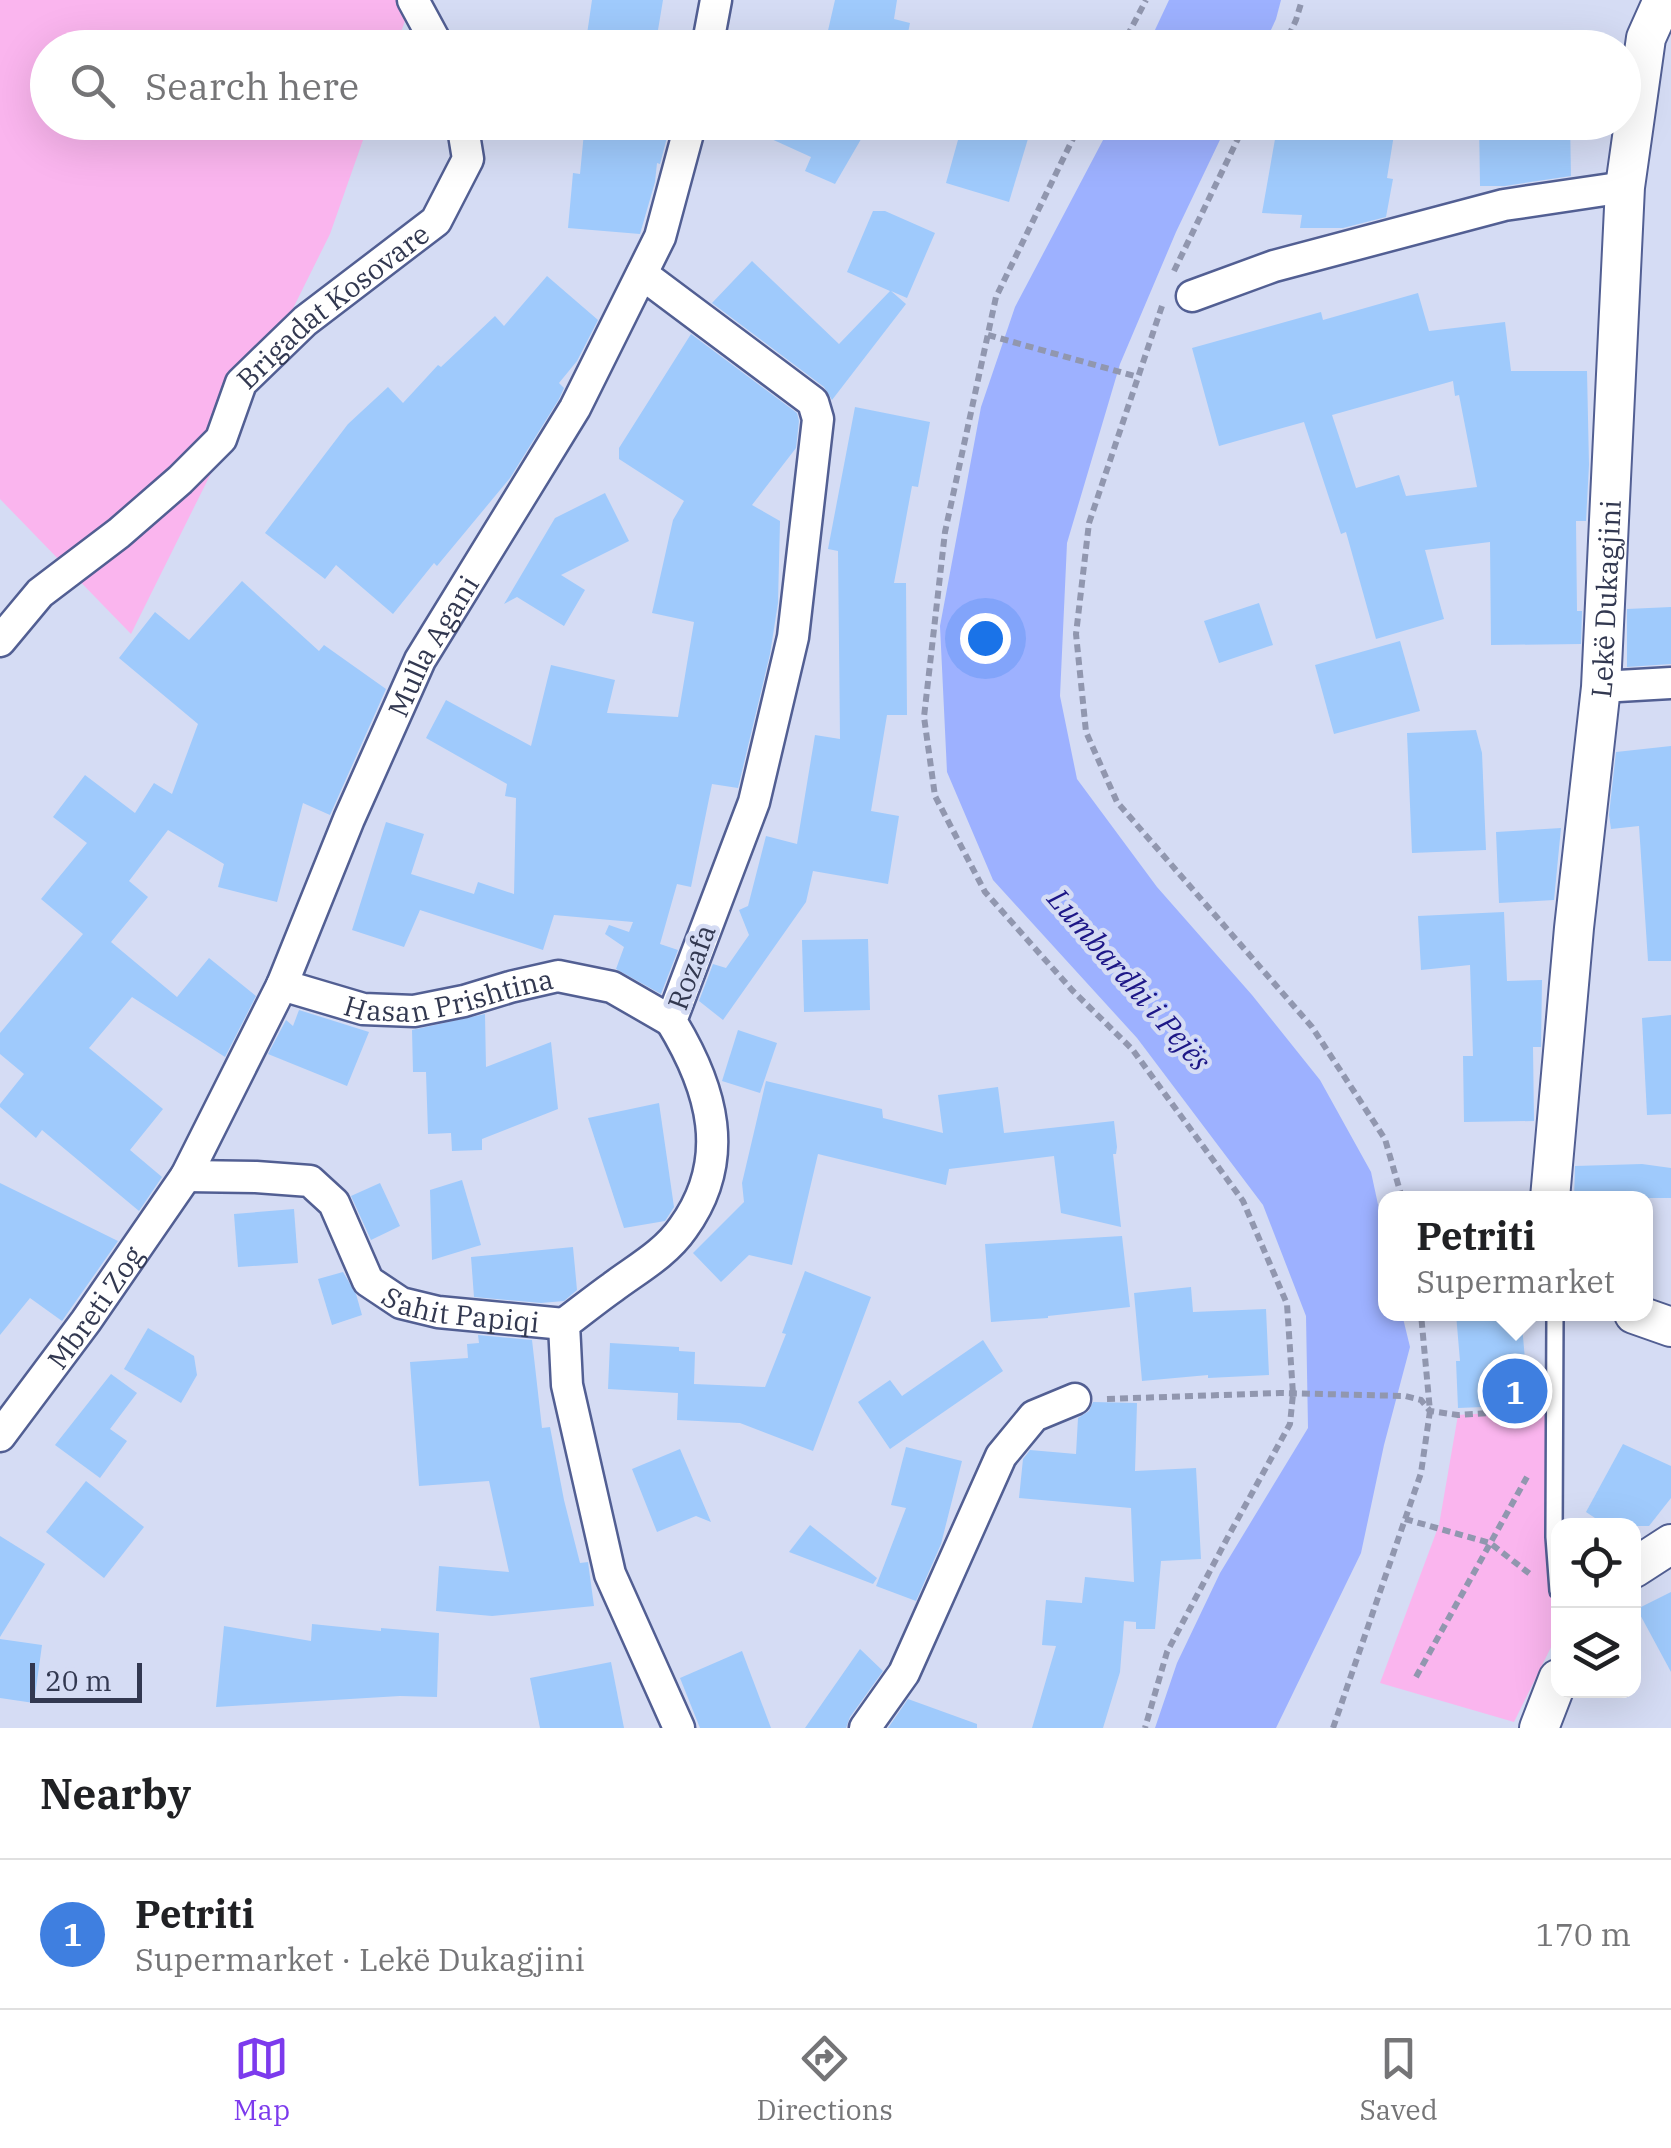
<!DOCTYPE html>
<html lang="en">
<head>
<meta charset="utf-8">
<style>
  :root { --surface:#fff; --page:#f2f2f2; --text:#202124; --muted:#757577; --line:#e0e0e0; --accent:#7c3aed }
  body { margin:0; font-family:"IBM Plex Serif",serif; background:var(--page); color:var(--text) }
  .controls { position:absolute; right:30px; bottom:30px; display:grid; overflow:hidden; border-radius:20px; box-shadow:0 10px 40px #0002 }
  .controls button { width:90px; height:90px; display:grid; place-items:center; padding:0; border:0; border-bottom:2px solid var(--line); background:var(--surface); color:var(--text); font:50px sans-serif }
  .scale { position:absolute; left:30px; bottom:25px; width:112px; box-sizing:border-box; padding-left:10px; border:5px solid #323850; border-top:0; font-size:28px; line-height:35px; white-space:nowrap; color:#323850; -webkit-text-stroke:8px #d5dcf4; paint-order:stroke }
  .you { position:absolute; left:985px; top:638px; width:35px; height:35px; margin:-25px; border:8px solid #fff; border-radius:50%; background:#1a73e8; box-shadow:0 0 0 15px #1a73e833 }
  .badge { display:grid; place-items:center; width:65px; height:65px; border-radius:50%; background:var(--accent); color:#fff; font-size:32px; font-weight:700 }
  .pin { position:absolute; translate:-50% -50%; border:5px solid #fff; box-shadow:0 2px 10px #0006 }
  .popup { position:absolute; left:1378px; top:1191px; width:275px; height:130px; box-sizing:border-box; display:grid; place-content:center; border-radius:20px; background:var(--surface); filter:drop-shadow(0 2px 8px #0005); font-size:32px; white-space:nowrap; color:var(--muted) }
  .popup b { font-size:38px; color:var(--text) }
  .popup::after { content:''; position:absolute; left:50%; top:100%; margin-left:-20px; border:20px solid transparent; border-top-color:var(--surface) }
  .list { margin:0; padding:0; list-style:none }
  h2 { display:flex; justify-content:space-between; align-items:center; height:130px; margin:0; padding:0 40px; font-size:42px }
  h2 small { font-size:32px; font-weight:400; color:var(--muted) }
  .list li { display:grid; grid-template-columns:65px 1fr auto; gap:30px; align-items:center; box-sizing:border-box; height:150px; padding:0 40px; border-top:2px solid var(--line) }
  .list b { display:block; font-size:38px; white-space:nowrap }
  .list p { margin:0; font-size:32px; white-space:nowrap; color:var(--muted) }
  .list em { font-size:32px; font-style:normal; color:var(--muted) }
  .icon { flex:none; width:55px; height:55px; fill:none; stroke:currentColor; stroke-width:2; stroke-linecap:round; stroke-linejoin:round }
  .map { position:relative; flex:none; width:1671px; height:1728px; overflow:hidden }
  .search { position:absolute; background:var(--surface); box-shadow:0 10px 40px #0002; left:30px; right:30px; top:30px; height:110px; display:flex; align-items:center; gap:25px; box-sizing:border-box; padding:0 35px; border-radius:55px; color:var(--muted); font-size:38px }
  .sheet { height:280px; background:var(--surface) }
  nav { display:flex; justify-content:space-around; align-items:center; box-sizing:border-box; height:140px; border-top:2px solid var(--line); background:var(--surface); font-size:28px; color:var(--muted) }
  nav a { display:grid; justify-items:center; gap:5px }
  nav .on { color:var(--accent) }
  .map>svg:first-child { display:block }
  .green { fill:#fab5ee }
  .water { fill:#9db1ff }
  .building { fill:#9fcafc; fill-rule:evenodd }
  .lines { fill:none; stroke-linecap:round; stroke-linejoin:round }
  .service-casing { stroke:#525f93; stroke-width:20 }
  .minor-casing { stroke:#525f93; stroke-width:35 }
  .tertiary-casing { stroke:#525f93; stroke-width:42 }
  .path { stroke:#9197af; stroke-width:6; stroke-dasharray:8 5; stroke-linecap:butt }
  .service { stroke:#fff; stroke-width:15 }
  .minor { stroke:#fff; stroke-width:30 }
  .tertiary { stroke:#fff; stroke-width:38 }
  .labels { text-anchor:middle; dominant-baseline:central; stroke-width:9; stroke-linejoin:round; paint-order:stroke }
  .street-label { font-size:28px; fill:#323850; stroke:#d5dcf4 }
  .water-label { font-size:30px; font-style:italic; fill:#1d1787; stroke:#d5dcf4 }
</style>
</head>
<body>
<div class="map">
<svg width="1671" height="1728" viewBox="0 0 1671 1728">
  <rect width="100%" height="100%" fill="#d5dcf4"/>
  <!-- green -->
  <g class="green">
    <path d="M0,0H412L396,47L48,48V122L369,123L330,234L131,634L0,499Z"/>
    <path d="M1522,1411L1554,1413L1558,1633L1514,1722L1380,1683L1439,1525L1458,1415Z"/>
  </g>
  <!-- water -->
  <g class="water">
    <path d="M1169,0H1281L1276,19L1263,47H1147Z"/>
    <path d="M1112,123H1228L1176,232L1120,364L1067,543L1060,696L1077,779L1157,887L1252,995L1320,1080L1371,1172L1385,1237V1314H1402L1410,1347L1384,1445L1361,1553L1276,1728H1155L1177,1663L1220,1573L1308,1428L1306,1316L1263,1205L1137,1038L993,880L947,772L940,626L981,407L1015,307Z"/>
  </g>
  <!-- building -->
  <g class="building">
    <path d="M592,0H663L655,48H585Z"/>
    <path d="M835,0H897L894,19L910,23L905,48H824Z"/>
    <path d="M585,122H671L660,164L657,163L655,182L640,234L568,228L573,173L580,174Z"/>
    <path d="M734,122H871L835,184L805,171L811,157Z"/>
    <path d="M963,122H1033L1009,202L946,183Z"/>
    <path d="M1278,122H1396L1387,178L1393,179L1386,217L1343,228H1300L1302,215L1262,213Z"/>
    <path d="M1479,122H1570L1571,176L1505,186H1480Z"/>
    <path d="M873,211H885L935,233L907,298L891,291L906,304L832,400L824,387L712,303L752,261L839,344L890,291L847,272Z"/>
    <path d="M547,276L598,320L577,361L559,383L564,388L559,399L510,478L437,566L434,563L393,614L336,565L325,579L265,533L348,424L388,387L403,403L438,365L441,367L495,316L504,326Z"/>
    <path d="M1418,293L1429,331L1505,322L1511,371H1587L1589,465L1586,521H1576L1577,611H1582L1581,644L1491,645L1490,542L1425,550L1444,619L1376,639L1346,532L1341,534L1304,422L1219,446L1192,348L1321,312L1323,320ZM1453,381L1455,396L1459,395L1477,487L1406,496L1399,475L1356,488L1332,415Z"/>
    <path d="M691,334L797,413L799,421L796,448L752,505L780,521L778,603L770,654L738,788L712,784L691,887L677,884L660,944L678,950L661,994L616,969L624,947L605,934L609,925L629,932L633,922L554,915L543,950L420,910L404,947L352,930L386,822L424,834L411,874L474,894L478,882L514,894L516,798L505,796L507,784L426,738L446,700L531,746L551,665L615,680L607,713L678,717L694,622L652,613L673,520L684,501L619,459V448Z"/>
    <path d="M855,407L930,422L918,487L912,486L894,583H906L907,715H887L871,811L899,816L888,884L813,871L806,902L723,1020L699,1001L713,964L726,968L749,935L739,910L748,906L766,836L797,844L815,735L840,739L838,551L828,549Z"/>
    <path d="M605,493L629,541L561,575L585,590L564,626L517,597L504,604L555,518Z"/>
    <path d="M242,581L319,651L324,645L386,689L330,815L303,803L277,902L218,887L224,864L168,830L129,881L148,897L111,942L177,997L209,958L256,996L225,1057L132,997L89,1048L163,1109L130,1150L162,1177L139,1211L42,1130L36,1138L0,1107V1104L24,1074L0,1054V1033L83,934L41,899L87,843L53,817L85,775L135,813L154,783L172,794L198,724L119,658L155,612L189,640Z"/>
    <path d="M1259,603L1273,645L1219,663L1204,621Z"/>
    <path d="M1671,607V664L1627,667V609Z"/>
    <path d="M1400,641L1420,711L1334,734L1315,665Z"/>
    <path d="M1476,730L1482,753L1486,850L1412,853L1407,733Z"/>
    <path d="M1671,746V961H1648L1639,826L1611,829L1609,815L1616,752Z"/>
    <path d="M1561,828L1554,900L1499,903L1496,832Z"/>
    <path d="M1504,912L1507,981L1542,980L1541,1047H1533L1534,1121L1464,1122L1463,1056H1473L1470,965L1421,970L1418,916Z"/>
    <path d="M868,939L870,1010L804,1012L802,940Z"/>
    <path d="M299,1010L369,1032L347,1086L268,1054L286,1020L293,1026Z"/>
    <path d="M485,1014L486,1067L551,1042L558,1109L482,1139V1150L452,1151L451,1133L428,1134L426,1072H413L412,1030Z"/>
    <path d="M1671,1015V1114L1647,1115L1642,1018Z"/>
    <path d="M738,1030L777,1043L760,1093L722,1081Z"/>
    <path d="M766,1081L882,1109L883,1118L943,1133L938,1095L998,1087L1004,1133L1114,1121L1117,1147L1116,1154H1113L1121,1227L1061,1213L1054,1156L949,1169L946,1185L818,1154L792,1265L749,1255L721,1282L693,1253L744,1202L742,1183Z"/>
    <path d="M659,1103L674,1207L665,1221L624,1228L588,1118Z"/>
    <path d="M1642,1164L1671,1168V1198H1574L1575,1166Z"/>
    <path d="M462,1180L481,1245L432,1260L430,1190Z"/>
    <path d="M0,1183L118,1241L62,1321L30,1298L0,1335Z"/>
    <path d="M380,1183L400,1226L371,1240L351,1196Z"/>
    <path d="M294,1209L298,1263L238,1267L234,1214Z"/>
    <path d="M1122,1236L1130,1307L1048,1316V1318L991,1322L985,1244Z"/>
    <path d="M573,1247L577,1290L564,1301L541,1303L474,1297L471,1257Z"/>
    <path d="M805,1271L871,1297L813,1451L740,1423L677,1420L678,1393L608,1389L610,1343L679,1347V1351L695,1352L694,1384L765,1387L786,1334L782,1333Z"/>
    <path d="M343,1272L356,1294L362,1315L332,1325L318,1279Z"/>
    <path d="M1191,1287L1193,1312L1266,1309L1269,1375L1208,1378V1375L1142,1381L1134,1293Z"/>
    <path d="M1456,1314H1521L1529,1405L1458,1408L1456,1361H1460Z"/>
    <path d="M148,1328L194,1356L197,1375L181,1403L124,1369Z"/>
    <path d="M478,1335L532,1340L542,1428L550,1427L564,1500L580,1563L588,1562L594,1606L492,1616L436,1611L439,1566L509,1572L489,1481L419,1486L410,1362L468,1358L467,1344L479,1343Z"/>
    <path d="M983,1340L1003,1371L890,1449L858,1402L890,1380L902,1396Z"/>
    <path d="M111,1374L137,1393L110,1429L127,1441L100,1478L55,1445Z"/>
    <path d="M1093,1402L1137,1403L1135,1471L1196,1468L1201,1559L1161,1561L1155,1629H1136V1622L1124,1621L1120,1672L1103,1728H1032L1056,1646L1042,1645L1046,1600L1082,1603L1085,1577L1134,1582L1131,1508L1019,1498L1023,1459L1030,1450L1076,1454L1078,1418L1089,1411Z"/>
    <path d="M1623,1444L1671,1466V1498L1649,1526H1607L1586,1512Z"/>
    <path d="M906,1447L962,1461L941,1544L916,1601L876,1586L906,1508L891,1505Z"/>
    <path d="M680,1449L711,1522L696,1516L657,1532L632,1469Z"/>
    <path d="M86,1481L144,1527L104,1578L46,1532Z"/>
    <path d="M810,1525L877,1578L873,1584L789,1552Z"/>
    <path d="M0,1536L45,1564L0,1637Z"/>
    <path d="M1671,1592V1672L1637,1609Z"/>
    <path d="M312,1624L381,1631V1628L439,1633L437,1697L400,1696L216,1707L224,1626L311,1641Z"/>
    <path d="M0,1639L42,1645L34,1703L0,1698Z"/>
    <path d="M860,1649L883,1671L850,1717L846,1728H805Z"/>
    <path d="M742,1651L771,1728H700L680,1678Z"/>
    <path d="M611,1662L624,1728H540L530,1678Z"/>
    <path d="M908,1699L977,1724V1728H888Z"/>
  </g>
  <g class="lines">
    <!-- service casing -->
    <g class="service-casing">
      <path id="service" d="M1555,1314L1554,1537L1558,1591"/>
    </g>
    <!-- minor casing -->
    <g class="minor-casing">
      <g id="minor">
        <path d="M413,0L439,48"/>
        <path d="M707,48L716,0"/>
        <path d="M642,274L813,402L818,419L793,637L754,802L671,1021C712,1088 733,1159 683,1228C665,1254 637,1269 613,1287C596,1299 580,1312 564,1324L567,1385L610,1574L679,1728"/>
        <path d="M1192,296L1274,266L1504,205L1625,187"/>
        <path id="s1" d="M0,641L40,593L119,533L180,480L221,439L241,383L305,321L436,221L468,159L462,122"/>
        <path d="M1601,687L1671,683"/>
        <path id="s2" d="M282,985L363,1009L414,1011L464,1001L510,987L558,976L612,987L671,1021"/>
        <path id="s3" d="M186,1176L256,1177L310,1181L334,1203L368,1281L401,1303L438,1312L564,1324"/>
        <path id="s4" d="M0,1436L86,1321L186,1176L282,985L349,819L420,660L575,408L660,237L691,122"/>
        <path d="M865,1728L904,1673L1001,1456L1034,1416L1075,1399"/>
      </g>
    </g>
    <!-- tertiary casing -->
    <g class="tertiary-casing">
      <g id="tertiary">
        <path id="s5" d="M1550,1198L1574,928L1601,687L1625,187L1646,38L1663,0"/>
        <path d="M1634,1314L1671,1327"/>
        <path d="M1634,1568L1671,1544"/>
        <path d="M1539,1728L1558,1679"/>
      </g>
    </g>
    <!-- path -->
    <g class="path">
      <path d="M1121,48L1146,0"/>
      <path d="M1283,48L1296,20L1302,0"/>
      <path d="M1081,122L996,297L945,532L924,717L935,796L985,892L1072,990L1132,1049L1243,1201L1287,1304L1293,1394L1290,1424L1229,1535L1167,1652L1145,1728"/>
      <path d="M1174,271L1246,122"/>
      <path d="M1162,306L1089,523L1076,634L1086,732L1117,802L1312,1027L1385,1139L1402,1198"/>
      <path d="M988,335L1138,377"/>
      <path d="M1107,1399L1280,1393L1405,1396L1421,1400L1430,1411L1458,1415L1522,1411L1533,1412"/>
      <path d="M1405,1519L1490,1543L1530,1574"/>
      <path d="M1416,1677L1527,1477"/>
      <path d="M1333,1728L1421,1473L1430,1411L1421,1314"/>
    </g>
    <!-- service -->
    <use href="#service" class="service"/>
    <!-- minor -->
    <use href="#minor" class="minor"/>
    <!-- tertiary -->
    <use href="#tertiary" class="tertiary"/>
  </g>
  <g class="labels">
    <!-- street labels -->
    <g class="street-label">
      <text stroke="none"><textPath href="#s1" startOffset="480">Brigadat Kosovare</textPath></text>
      <text stroke="none"><textPath href="#s5" startOffset="602">Lekë Dukagjini</textPath></text>
      <text stroke="none"><textPath href="#s4" startOffset="905">Mulla Agani</textPath></text>
      <text transform="translate(691 967) rotate(-70)">Rozafa</text>
      <text stroke="none"><textPath href="#s2" startOffset="172">Hasan Prishtina</textPath></text>
      <text stroke="none"><textPath href="#s3" startOffset="342">Sahit Papiqi</textPath></text>
      <text stroke="none"><textPath href="#s4" startOffset="160">Mbreti Zog</textPath></text>
    </g>
    <!-- water labels -->
    <g class="water-label">
      <text transform="translate(1130 979) rotate(49)">Lumbardhi i Pejës</text>
    </g>
  </g>
</svg>
<div class="controls">
<button><svg class="icon" aria-label="locate" viewBox="0 0 24 24"><circle cx="12" cy="12" r="6"/><path d="M12 2v4M12 18v4M2 12h4M18 12h4"/></svg></button>
<button><svg class="icon" aria-label="layers" viewBox="0 0 24 24"><path d="M12 4l9 5-9 5-9-5zM3 14l9 5 9-5"/></svg></button>
</div>
<div class="scale">20 m</div>
<div class="you"></div>
<div class="pin badge" style="left:1515px;top:1391px;background:#3f7fe0">1</div>
<div class="popup"><b>Petriti</b>Supermarket</div>
<div class="search"><svg class="icon" aria-label="search" viewBox="0 0 24 24"><circle cx="10" cy="10" r="6"/><path d="M15 15l6 6"/></svg>Search here</div>
</div>
<section class="sheet">
<h2>Nearby<small></small></h2>
<ul class="list">
<li><span class="badge" style="background:#3f7fe0">1</span><div><b>Petriti</b><p>Supermarket · Lekë Dukagjini</p></div><em>170 m</em></li>
</ul>
</section>
<nav>
<a class="on"><svg class="icon" aria-label="map" viewBox="0 0 24 24"><path d="M3 6l6-2 6 2 6-2v14l-6 2-6-2-6 2zM9 4v14M15 6v14"/></svg>Map</a>
<a><svg class="icon" aria-label="directions" viewBox="0 0 24 24"><path d="M12 3l9 9-9 9-9-9zM9 14v-3h6M13 9l2 2-2 2"/></svg>Directions</a>
<a><svg class="icon" aria-label="saved" viewBox="0 0 24 24"><path d="M7 4h10v16l-5-4-5 4z"/></svg>Saved</a>
</nav>
</body>
</html>
